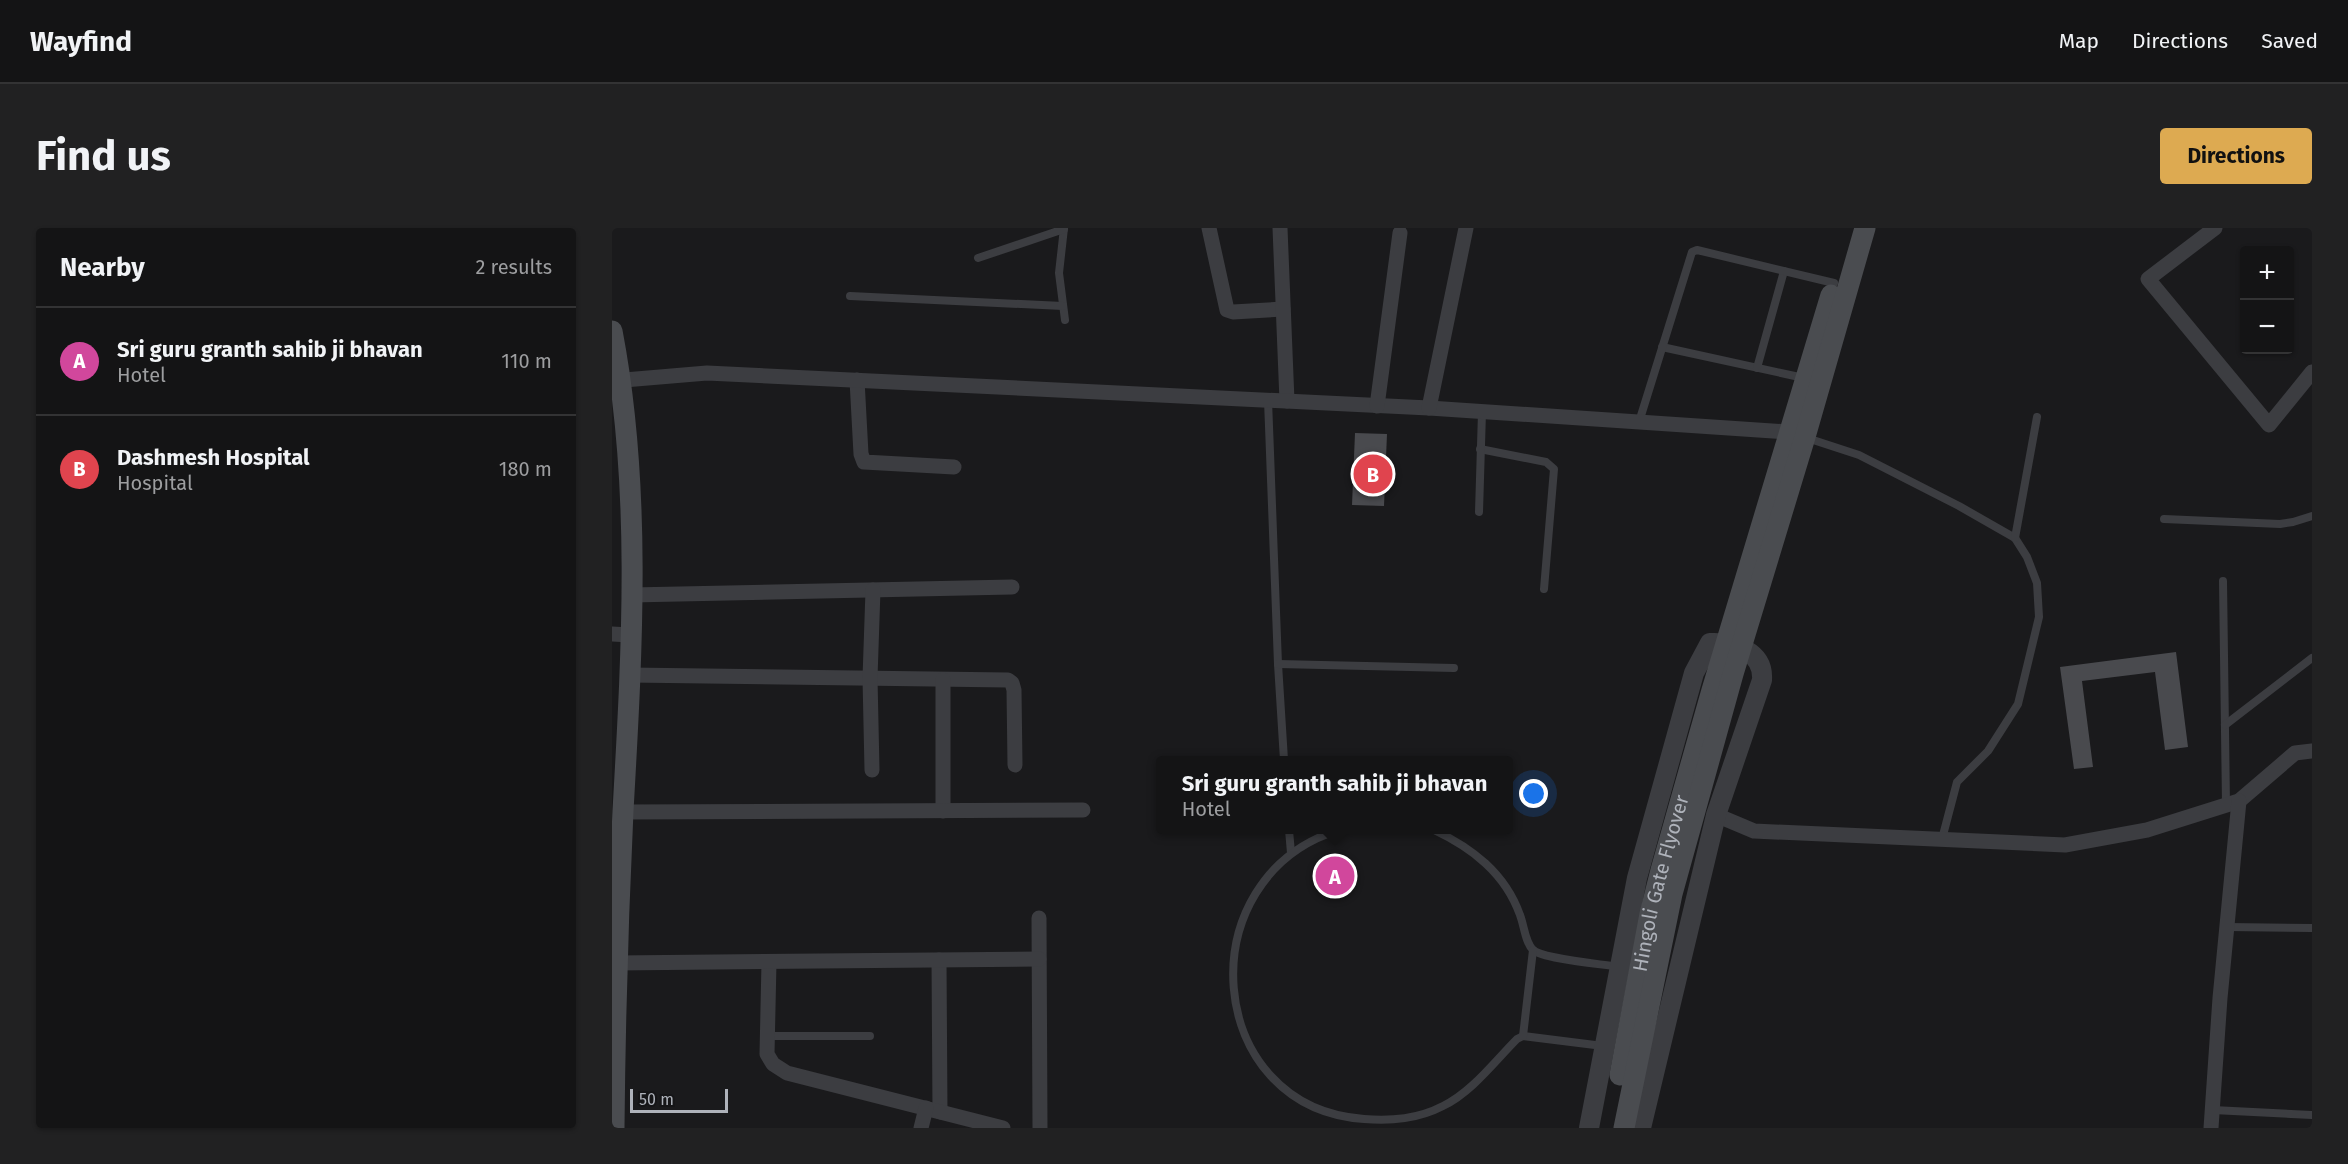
<!DOCTYPE html>
<html lang="en">
<head>
<meta charset="utf-8">
<style>
  :root { --surface:#141415; --page:#212122; --text:#f1f3f6; --muted:#9d9ea0; --line:#333334; --accent:#ddaa51 }
  body { margin:0; font-family:"Fira Sans",sans-serif; background:var(--page); color:var(--text) }
  .controls { position:absolute; right:18px; top:18px; display:grid; overflow:hidden; border-radius:6px; box-shadow:0 2px 4px #0004 }
  .controls button { width:54px; height:54px; display:grid; place-items:center; padding:0; border:0; border-bottom:2px solid var(--line); background:var(--surface); color:var(--text); font:30px sans-serif }
  .scale { position:absolute; left:18px; bottom:15px; width:98px; box-sizing:border-box; padding-left:6px; border:3px solid #aeb2ba; border-top:0; font-size:16px; line-height:21px; white-space:nowrap; color:#aeb2ba; -webkit-text-stroke:4px #151517; paint-order:stroke }
  .you { position:absolute; left:922px; top:566px; width:21px; height:21px; margin:-15px; border:4px solid #fff; border-radius:50%; background:#1a73e8; box-shadow:0 0 0 9px #1a73e833 }
  .badge { display:grid; place-items:center; width:39px; height:39px; border-radius:50%; background:var(--accent); color:#fff; font-size:20px; font-weight:700 }
  .pin { position:absolute; translate:-50% -50%; border:3px solid #fff; box-shadow:0 2px 6px #0006 }
  .popup { position:absolute; left:544px; top:528px; width:357px; height:78px; box-sizing:border-box; display:grid; place-content:center; border-radius:6px; background:var(--surface); filter:drop-shadow(0 2px 4px #0005); font-size:20px; white-space:nowrap; color:var(--muted) }
  .popup b { font-size:22px; color:var(--text) }
  .popup::after { content:''; position:absolute; left:50%; top:100%; margin-left:-12px; border:12px solid transparent; border-top-color:var(--surface) }
  .list { margin:0; padding:0; list-style:none }
  h2 { display:flex; justify-content:space-between; align-items:center; height:78px; margin:0; padding:0 24px; font-size:26px }
  h2 small { font-size:20px; font-weight:400; color:var(--muted) }
  .list li { display:grid; grid-template-columns:39px 1fr auto; gap:18px; align-items:center; box-sizing:border-box; height:108px; padding:0 24px; border-top:2px solid var(--line) }
  .list b { display:block; font-size:22px; white-space:nowrap }
  .list p { margin:0; font-size:20px; white-space:nowrap; color:var(--muted) }
  .list em { font-size:20px; font-style:normal; color:var(--muted) }
  .map { position:relative; flex:none; width:1700px; height:900px; overflow:hidden; border-radius:6px }
  header { display:flex; align-items:center; gap:36px; box-sizing:border-box; height:84px; padding:0 30px; background:var(--surface); border-bottom:2px solid var(--line) }
  header strong { font-size:28px }
  nav { display:flex; gap:33px; margin-inline-start:auto; font-size:21px }
  .intro { display:flex; align-items:center; justify-content:space-between; box-sizing:border-box; height:144px; padding:0 36px }
  h1 { margin:0; font-size:42px }
  .button { padding:15px 27px; border-radius:6px; background:var(--accent); color:#111; font-size:21px; font-weight:700 }
  main { display:flex; gap:36px; padding:0 36px }
  aside { flex:1; background:var(--surface); border-radius:6px; box-shadow:0 2px 4px #0004 }
  .map>svg:first-child { display:block }
  .building { fill:#494a4e }
  .lines { fill:none; stroke-linecap:round; stroke-linejoin:round }
  .service { stroke:#3c3d41; stroke-width:8 }
  .minor { stroke:#3c3d41; stroke-width:15 }
  .tertiary { stroke:#3c3d41; stroke-width:20 }
  .secondary { stroke:#4a4c50; stroke-width:21 }
  .labels { text-anchor:middle; dominant-baseline:central; stroke-width:4.5; stroke-linejoin:round; paint-order:stroke }
  .street-label { font-size:20px; fill:#aeb2ba; stroke:#151517 }
</style>
</head>
<body>
<header>
<strong>Wayfind</strong>
<nav><a>Map</a><a>Directions</a><a>Saved</a></nav>
</header>
<div class="intro"><h1>Find us</h1><a class="button">Directions</a></div>
<main>
<aside>
<h2>Nearby<small>2 results</small></h2>
<ul class="list">
<li><span class="badge" style="background:#d1479c">A</span><div><b>Sri guru granth sahib ji bhavan</b><p>Hotel</p></div><em>110 m</em></li>
<li><span class="badge" style="background:#e0444e">B</span><div><b>Dashmesh Hospital</b><p>Hospital</p></div><em>180 m</em></li>
</ul>
</aside>
<div class="map">
<svg width="1700" height="900" viewBox="0 0 1700 900">
  <rect width="100%" height="100%" fill="#1a1a1c"/>
  <!-- building -->
  <g class="building">
    <path d="M743,205L775,206L772,278L740,277Z"/>
    <path d="M1564,424L1576,519L1553,522L1543,444L1470,453L1481,539L1462,541L1448,439Z"/>
  </g>
  <g class="lines">
    <!-- service -->
    <g class="service">
      <path d="M452,0L447,45L453,92"/>
      <path d="M366,30L452,1"/>
      <path d="M238,68L451,78"/>
      <path d="M1050,119L1192,150"/>
      <path d="M1145,140L1172,43"/>
      <path d="M656,172L666,436L672,532"/>
      <path d="M1027,194L1080,24L1085,22L1222,55"/>
      <path d="M1195,210L1247,227L1347,278L1403,310L1415,329L1425,355L1427,389L1406,476L1376,523L1345,554L1330,611"/>
      <path d="M868,221L934,234L942,241L932,361"/>
      <path d="M867,284L870,184"/>
      <path d="M1552,291L1668,296L1681,294L1700,288"/>
      <path d="M1403,310L1425,189"/>
      <path d="M1611,353L1614,577"/>
      <path d="M666,436L842,440"/>
      <path d="M1613,497L1700,430"/>
      <path d="M677,602L679,625"/>
      <path d="M727,602C574,649 591,880 752,891C780,893 806,891 831,878C860,864 883,833 905,811L911,808L991,818"/>
      <path d="M822,602C860,620 893,645 908,687C912,697 913,714 921,722C931,731 990,736 1007,739"/>
      <path d="M1615,699L1700,700"/>
      <path d="M156,808H258"/>
      <path d="M911,808L921,722"/>
      <path d="M1601,882L1700,887"/>
    </g>
    <!-- minor -->
    <g class="minor">
      <path d="M597,0L615,82L621,84L671,81"/>
      <path d="M668,0L675,173"/>
      <path d="M1603,0L1536,51L1657,197L1700,144"/>
      <path d="M245,152L249,226L252,234L342,239"/>
      <path d="M0,153L95,145L817,180L1177,204L1185,207"/>
      <path d="M765,178L788,5"/>
      <path d="M817,180L854,0"/>
      <path d="M19,367L400,359"/>
      <path d="M0,406L18,407"/>
      <path d="M17,447L396,452L400,455L402,462L403,537"/>
      <path d="M331,452V583"/>
      <path d="M260,542L258,450L261,362"/>
      <path d="M11,584L471,582"/>
      <path d="M1104,587L1142,603L1453,617L1535,602L1627,573L1683,525L1700,523"/>
      <path d="M427,690L428,900"/>
      <path d="M327,732L328,884"/>
      <path d="M157,734L155,826L161,836L175,845L391,900"/>
      <path d="M4,735L427,731"/>
      <path d="M309,900L314,880"/>
      <path d="M1599,900L1608,770L1627,573"/>
    </g>
    <!-- tertiary -->
    <path class="tertiary" d="M977,900L1025,650L1082,445L1098,415C1122,414 1152,423 1150,452L1104,587L1029,900"/>
    <!-- secondary -->
    <g class="secondary">
      <path d="M0,103C30,260 20,424 11,583C6,688 3,794 2,900"/>
      <path id="s1" d="M1008,847L1038,686L1049,642L1100,462L1219,67"/>
      <path d="M1012,900L1060,666L1121,446L1193,209L1253,0"/>
    </g>
  </g>
  <g class="labels">
    <!-- street labels -->
    <g class="street-label">
      <text stroke="none"><textPath href="#s1" startOffset="196">Hingoli Gate Flyover</textPath></text>
    </g>
  </g>
</svg>
<div class="controls">
<button>+</button>
<button>−</button>
</div>
<div class="scale">50 m</div>
<div class="you"></div>
<div class="pin badge" style="left:723px;top:648px;background:#d1479c">A</div>
<div class="popup"><b>Sri guru granth sahib ji bhavan</b>Hotel</div>
<div class="pin badge" style="left:761px;top:246px;background:#e0444e">B</div>
</div>
</main>
</body>
</html>
